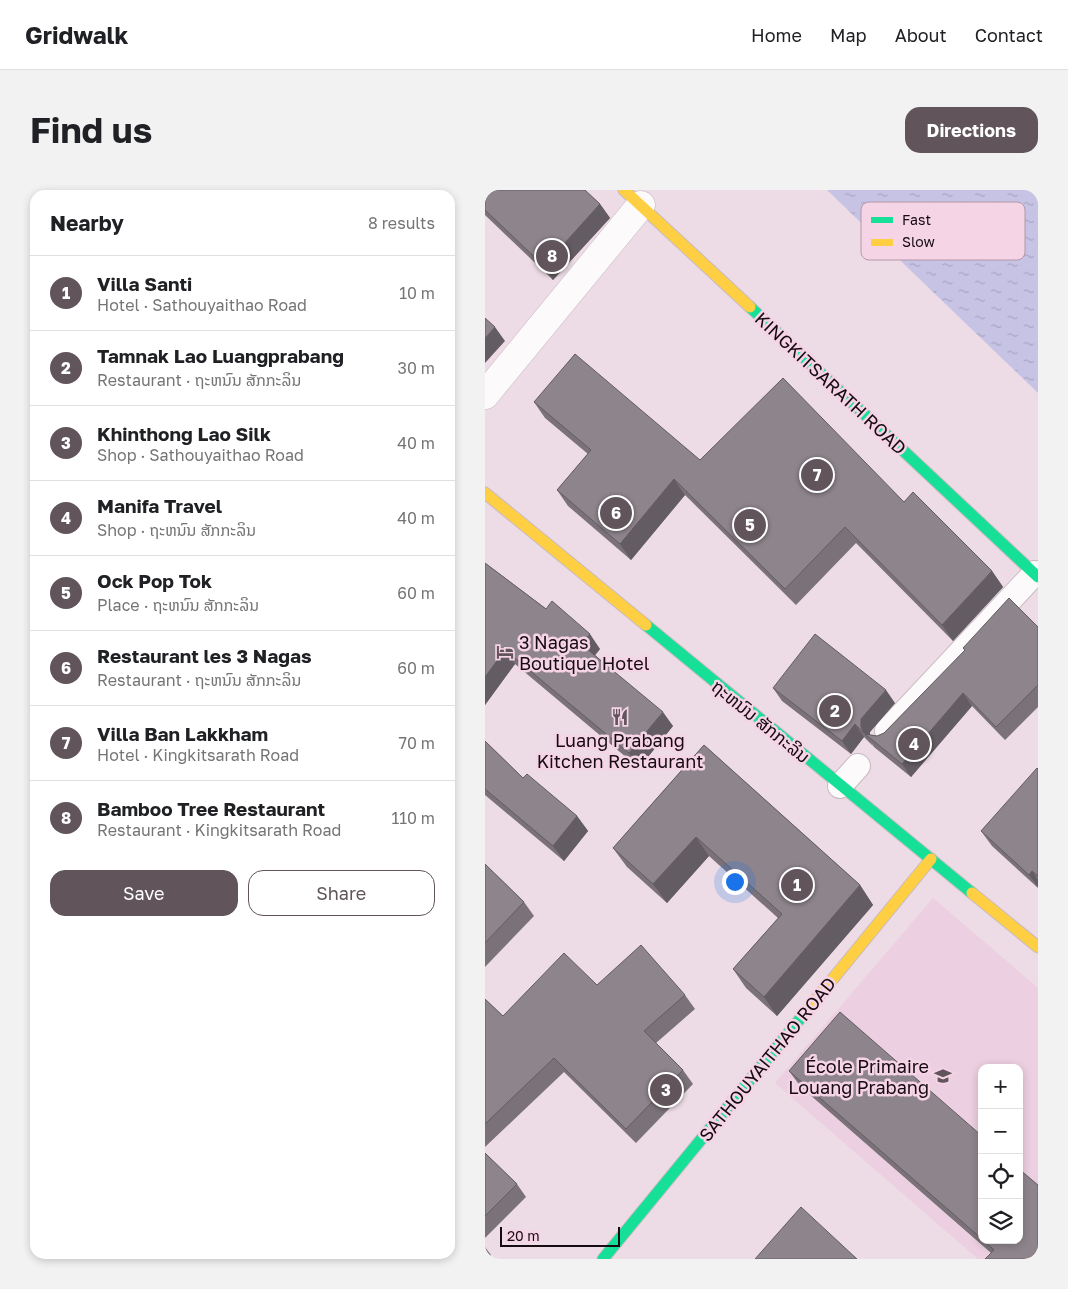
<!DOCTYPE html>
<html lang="en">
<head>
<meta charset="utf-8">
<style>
  :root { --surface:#fff; --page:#f2f2f2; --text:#202124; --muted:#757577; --line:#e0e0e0; --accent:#61545b }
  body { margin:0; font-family:"Golos Text","Noto Sans Lao",sans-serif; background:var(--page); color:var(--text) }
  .controls { position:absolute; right:15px; bottom:15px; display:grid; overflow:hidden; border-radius:10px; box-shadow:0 2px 8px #0003 }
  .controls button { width:45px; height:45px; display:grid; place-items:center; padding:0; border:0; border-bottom:1px solid var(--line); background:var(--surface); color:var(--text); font:25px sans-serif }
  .scale { position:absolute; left:15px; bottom:12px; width:120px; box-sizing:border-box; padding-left:5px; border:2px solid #160b11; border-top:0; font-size:14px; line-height:18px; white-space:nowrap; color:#160b11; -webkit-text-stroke:4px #f5d4e6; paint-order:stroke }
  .you { position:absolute; left:249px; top:691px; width:18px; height:18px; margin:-12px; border:4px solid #fff; border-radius:50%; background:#1a73e8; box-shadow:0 0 0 8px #1a73e833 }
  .badge { display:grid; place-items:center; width:32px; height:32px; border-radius:50%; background:var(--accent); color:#fff; font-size:16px; font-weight:700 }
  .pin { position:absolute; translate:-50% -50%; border:2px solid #fff; box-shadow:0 1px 5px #0006 }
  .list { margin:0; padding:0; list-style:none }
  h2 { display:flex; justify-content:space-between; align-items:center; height:65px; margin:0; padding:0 20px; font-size:21px }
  h2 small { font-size:16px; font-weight:400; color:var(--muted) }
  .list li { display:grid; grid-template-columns:32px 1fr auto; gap:15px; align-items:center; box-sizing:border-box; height:75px; padding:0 20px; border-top:1px solid var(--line) }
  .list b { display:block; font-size:19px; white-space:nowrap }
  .list p { margin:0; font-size:16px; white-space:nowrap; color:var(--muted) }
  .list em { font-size:16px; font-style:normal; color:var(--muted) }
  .actions { display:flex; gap:10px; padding:15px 20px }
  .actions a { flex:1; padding:11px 0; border:1px solid var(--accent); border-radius:15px; text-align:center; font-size:18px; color:var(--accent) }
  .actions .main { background:var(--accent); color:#fff }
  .icon { flex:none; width:28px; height:28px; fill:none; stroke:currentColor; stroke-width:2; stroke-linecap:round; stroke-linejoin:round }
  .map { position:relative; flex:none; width:553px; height:1069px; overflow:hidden; border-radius:15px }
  header { display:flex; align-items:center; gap:30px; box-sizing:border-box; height:70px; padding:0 25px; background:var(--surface); border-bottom:1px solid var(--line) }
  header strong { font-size:24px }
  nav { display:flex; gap:28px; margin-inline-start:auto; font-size:18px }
  .intro { display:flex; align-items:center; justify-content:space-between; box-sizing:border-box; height:120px; padding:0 30px }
  h1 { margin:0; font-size:35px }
  .button { padding:12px 22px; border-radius:15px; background:var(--accent); color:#fff; font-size:18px; font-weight:700 }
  main { display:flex; gap:30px; padding:0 30px }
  aside { flex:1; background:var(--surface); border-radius:15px; box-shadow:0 2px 8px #0003 }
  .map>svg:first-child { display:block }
  .built { fill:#eccfe0 }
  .water { fill:url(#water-ripples) }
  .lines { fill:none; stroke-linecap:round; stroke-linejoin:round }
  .lane-casing { stroke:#c8bbc2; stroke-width:26 }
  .street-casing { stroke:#c8bbc2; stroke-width:29 }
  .fast-casing { stroke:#c8bbc2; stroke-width:13 }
  .slow-casing { stroke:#c8bbc2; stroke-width:13 }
  .lane { stroke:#fcfafb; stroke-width:24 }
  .street { stroke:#fcfafb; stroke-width:28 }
  .fast { stroke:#16e098; stroke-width:11 }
  .slow { stroke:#ffcf43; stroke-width:11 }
  .wall { fill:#7a7278 }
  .shaded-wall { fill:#635c62 }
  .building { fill:#8e848c; stroke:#635c62 }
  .labels { text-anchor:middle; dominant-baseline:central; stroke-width:5; stroke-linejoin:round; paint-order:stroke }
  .street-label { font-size:18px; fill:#160b11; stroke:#f5d4e6 }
  .poi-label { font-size:18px; fill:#160b11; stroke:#f5d4e6; text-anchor:start }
  .key { fill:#f5d4e6; stroke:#b298a6; stroke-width:1 }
  .key-label { font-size:14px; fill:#160b11 }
</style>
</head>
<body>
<header>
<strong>Gridwalk</strong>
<nav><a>Home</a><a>Map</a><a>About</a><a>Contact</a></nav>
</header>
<div class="intro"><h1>Find us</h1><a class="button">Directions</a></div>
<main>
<aside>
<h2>Nearby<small>8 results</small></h2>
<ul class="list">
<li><span class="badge">1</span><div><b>Villa Santi</b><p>Hotel · Sathouyaithao Road</p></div><em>10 m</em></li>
<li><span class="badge">2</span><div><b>Tamnak Lao Luangprabang</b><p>Restaurant · ຖະຫນົນ ສັກກະລິນ</p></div><em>30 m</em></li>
<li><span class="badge">3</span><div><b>Khinthong Lao Silk</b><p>Shop · Sathouyaithao Road</p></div><em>40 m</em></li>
<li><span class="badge">4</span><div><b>Manifa Travel</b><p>Shop · ຖະຫນົນ ສັກກະລິນ</p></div><em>40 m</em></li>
<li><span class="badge">5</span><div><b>Ock Pop Tok</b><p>Place · ຖະຫນົນ ສັກກະລິນ</p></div><em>60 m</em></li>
<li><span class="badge">6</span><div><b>Restaurant les 3 Nagas</b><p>Restaurant · ຖະຫນົນ ສັກກະລິນ</p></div><em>60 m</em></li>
<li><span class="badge">7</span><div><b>Villa Ban Lakkham</b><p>Hotel · Kingkitsarath Road</p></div><em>70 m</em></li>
<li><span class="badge">8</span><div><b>Bamboo Tree Restaurant</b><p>Restaurant · Kingkitsarath Road</p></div><em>110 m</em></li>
</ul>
<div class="actions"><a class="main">Save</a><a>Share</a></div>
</aside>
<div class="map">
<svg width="553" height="1069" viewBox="0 0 553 1069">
  <defs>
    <pattern id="water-ripples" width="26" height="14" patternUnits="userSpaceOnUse" patternTransform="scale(1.25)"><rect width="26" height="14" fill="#c6c3e4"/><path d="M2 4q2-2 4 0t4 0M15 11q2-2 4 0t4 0" fill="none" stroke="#a9a6c3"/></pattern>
  </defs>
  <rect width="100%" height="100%" fill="#eddce5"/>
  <!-- built -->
  <path class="built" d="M448,708L553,798V1001L534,985V878H497V952L316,897L512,1069H493L290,893Z"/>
  <!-- water -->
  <path class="water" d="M342,0H553V203Z"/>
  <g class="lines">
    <!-- lane casing -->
    <g class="lane-casing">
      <g id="lane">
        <path d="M402,541L550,383"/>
        <path d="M355,596L373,576"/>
      </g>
    </g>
    <!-- street casing -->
    <g class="street-casing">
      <path id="street" d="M0,205L156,15"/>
    </g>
    <!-- fast casing -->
    <g class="fast-casing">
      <g id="fast">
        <path d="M265,117L553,387"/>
        <path d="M161,435L487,703"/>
        <path d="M118,1069L319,824"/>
      </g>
    </g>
    <!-- slow casing -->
    <g class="slow-casing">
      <g id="slow">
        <path d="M139,0L265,117"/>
        <path d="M0,303L161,435"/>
        <path d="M487,703L553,757"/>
        <path d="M319,824L446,669"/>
      </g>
    </g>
    <!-- lane -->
    <use href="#lane" class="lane"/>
    <!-- street -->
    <use href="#street" class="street"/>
    <!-- fast -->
    <use href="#fast" class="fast"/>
    <!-- slow -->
    <use href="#slow" class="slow"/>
  </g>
  <!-- wall -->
  <g class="wall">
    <path d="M0,0L115,14L125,28L68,90L0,25Z"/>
    <path d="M49,212L215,270L419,312L507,381L518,397L468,451L371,353L311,415L200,305L146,370L83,316L72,300L103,264L60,228Z"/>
    <path d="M0,373L115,459L110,465L188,536L154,578L30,474L0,515Z"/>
    <path d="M553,437V517L520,550L487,516L426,587L389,557L386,552L388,556L379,547L366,564L297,511L288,498L410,513L385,542V545L392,546L399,543L480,461L478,458Z"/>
    <path d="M0,551L38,588L92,626L103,641L79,671L0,605Z"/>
    <path d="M219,555L375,695L388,715L292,826L261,798L248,779L293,728L224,666L182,713L142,677L128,658Z"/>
    <path d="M553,579V698L507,656L496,641Z"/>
    <path d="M0,674L39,712L49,726L0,777Z"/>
    <path d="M112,795L200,805L210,819L171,853L198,880L208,894L151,953L79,882L0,957V809L18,826Z"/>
    <path d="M304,881L497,946V1050H534L553,1069L506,1063L316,897Z"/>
    <path d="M0,963L32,994L41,1007L0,1048Z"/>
    <path d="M0,1057L6,1065L2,1069H0Z"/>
  </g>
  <!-- shaded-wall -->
  <g class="shaded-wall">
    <path d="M115,14L125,28L68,90L59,76Z"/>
    <path d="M10,137L20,151L0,173V148Z"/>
    <path d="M189,289L200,305L146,370L135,354Z"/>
    <path d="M507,381L518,397L468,451L457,435Z"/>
    <path d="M105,444L115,459L107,469L96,454Z"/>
    <path d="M20,460L30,474L0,515V487Z"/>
    <path d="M401,500L410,513L385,542V547L380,544L388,556L379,543L376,537V529Z"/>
    <path d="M478,503L487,516L426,587L417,574Z"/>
    <path d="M178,522L188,536L154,578L144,563Z"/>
    <path d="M370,534L379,547L366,564L357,551Z"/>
    <path d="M92,626L103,641L79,671L68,656Z"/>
    <path d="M211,647L224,666L182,713L168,694Z"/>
    <path d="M547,681L553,690V697L544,685Z"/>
    <path d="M375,695L388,715L292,826L279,807Z"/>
    <path d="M553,1060V1069H545Z"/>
  </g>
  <!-- building -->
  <g class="building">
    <path d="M0,0H100L115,14L59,76L0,20Z"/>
    <path d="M0,128L10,137L0,148Z"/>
    <path d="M90,164L215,270L298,188L419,312L428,302L507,381L457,435L360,337L300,399L189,289L135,354L72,300L106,260L49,212Z"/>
    <path d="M0,373L61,419L67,411L105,444L96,454L178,522L144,563L20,460L0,487Z"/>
    <path d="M524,408L553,437V495L511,537L478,503L417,574L380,544L392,546L399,543L480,460L478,458Z"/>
    <path d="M330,444L401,500L376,529V537L379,543L370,534L357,551L288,498Z"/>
    <path d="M0,551L38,588L42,584L92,626L68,656L0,599Z"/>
    <path d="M219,555L375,695L279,807L248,779L297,724L211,647L168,694L128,658Z"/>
    <path d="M552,578L553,579V686L547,681L544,685L496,641Z"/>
    <path d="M0,674L39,712L0,753Z"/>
    <path d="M156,755L200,805L159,841L198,880L141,939L69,868L0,934V809L18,826L79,763L112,795Z"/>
    <path d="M355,822L497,946V1049L304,881Z"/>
    <path d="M0,963L32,994L0,1026Z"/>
    <path d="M534,979L553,995V1060L545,1069H500L509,1060L498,1050H534Z"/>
    <path d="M316,1017L372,1069H270Z"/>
  </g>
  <!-- icons -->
  <defs>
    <g id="hotel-bare" transform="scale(1.35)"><path d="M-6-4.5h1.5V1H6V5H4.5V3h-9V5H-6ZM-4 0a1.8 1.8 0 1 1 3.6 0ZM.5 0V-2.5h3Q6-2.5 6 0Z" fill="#61545b" stroke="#f5d4e6" stroke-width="2.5" paint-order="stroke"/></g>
    <g id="restaurant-bare" transform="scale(1.35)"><path d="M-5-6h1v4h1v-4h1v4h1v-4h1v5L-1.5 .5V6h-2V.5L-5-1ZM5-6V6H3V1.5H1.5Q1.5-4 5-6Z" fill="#61545b" stroke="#f5d4e6" stroke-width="2.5" paint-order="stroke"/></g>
    <g id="school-bare" transform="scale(1.35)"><path d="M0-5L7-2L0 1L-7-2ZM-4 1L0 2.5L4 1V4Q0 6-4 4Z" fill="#61545b" stroke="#f5d4e6" stroke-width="2.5" paint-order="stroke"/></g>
  </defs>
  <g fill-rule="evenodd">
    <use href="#hotel-bare" x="20" y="462"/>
    <use href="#restaurant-bare" x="135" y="527"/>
    <use href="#school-bare" x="458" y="886"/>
  </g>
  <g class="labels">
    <!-- street labels -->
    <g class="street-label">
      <text transform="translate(346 193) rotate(43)">KINGKITSARATH ROAD</text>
      <text transform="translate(276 531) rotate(39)">ຖະຫນົນ ສັກກະລິນ</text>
      <text transform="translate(282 869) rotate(-51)">SATHOUYAITHAO ROAD</text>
    </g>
    <!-- poi labels -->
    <g class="poi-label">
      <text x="34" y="452">3 Nagas<tspan x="34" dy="21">Boutique Hotel</tspan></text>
      <text x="135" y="550" text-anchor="middle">Luang Prabang<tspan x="135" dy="21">Kitchen Restaurant</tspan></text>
      <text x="444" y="876" text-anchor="end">École Primaire<tspan x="444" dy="21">Louang Prabang</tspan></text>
    </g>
  </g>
  <!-- legend -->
  <rect x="376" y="12" width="164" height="58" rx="8" class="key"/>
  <rect x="386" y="27" width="22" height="6" fill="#16e098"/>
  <rect x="386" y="49" width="22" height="7" fill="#ffcf43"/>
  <g class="key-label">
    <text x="417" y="35">Fast</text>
    <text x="417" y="57">Slow</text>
  </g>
</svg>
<div class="controls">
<button>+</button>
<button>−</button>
<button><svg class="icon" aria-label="locate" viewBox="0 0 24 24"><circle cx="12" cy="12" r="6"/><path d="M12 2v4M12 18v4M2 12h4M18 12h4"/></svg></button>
<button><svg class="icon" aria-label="layers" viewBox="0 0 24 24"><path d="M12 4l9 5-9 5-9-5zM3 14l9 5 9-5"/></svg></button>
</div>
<div class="scale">20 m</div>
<div class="you"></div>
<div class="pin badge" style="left:312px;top:695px">1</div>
<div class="pin badge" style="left:350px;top:521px">2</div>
<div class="pin badge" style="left:181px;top:900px">3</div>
<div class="pin badge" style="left:429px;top:554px">4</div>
<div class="pin badge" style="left:265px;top:335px">5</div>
<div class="pin badge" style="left:131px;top:323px">6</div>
<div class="pin badge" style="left:332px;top:285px">7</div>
<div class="pin badge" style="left:67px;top:66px">8</div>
</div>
</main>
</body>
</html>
